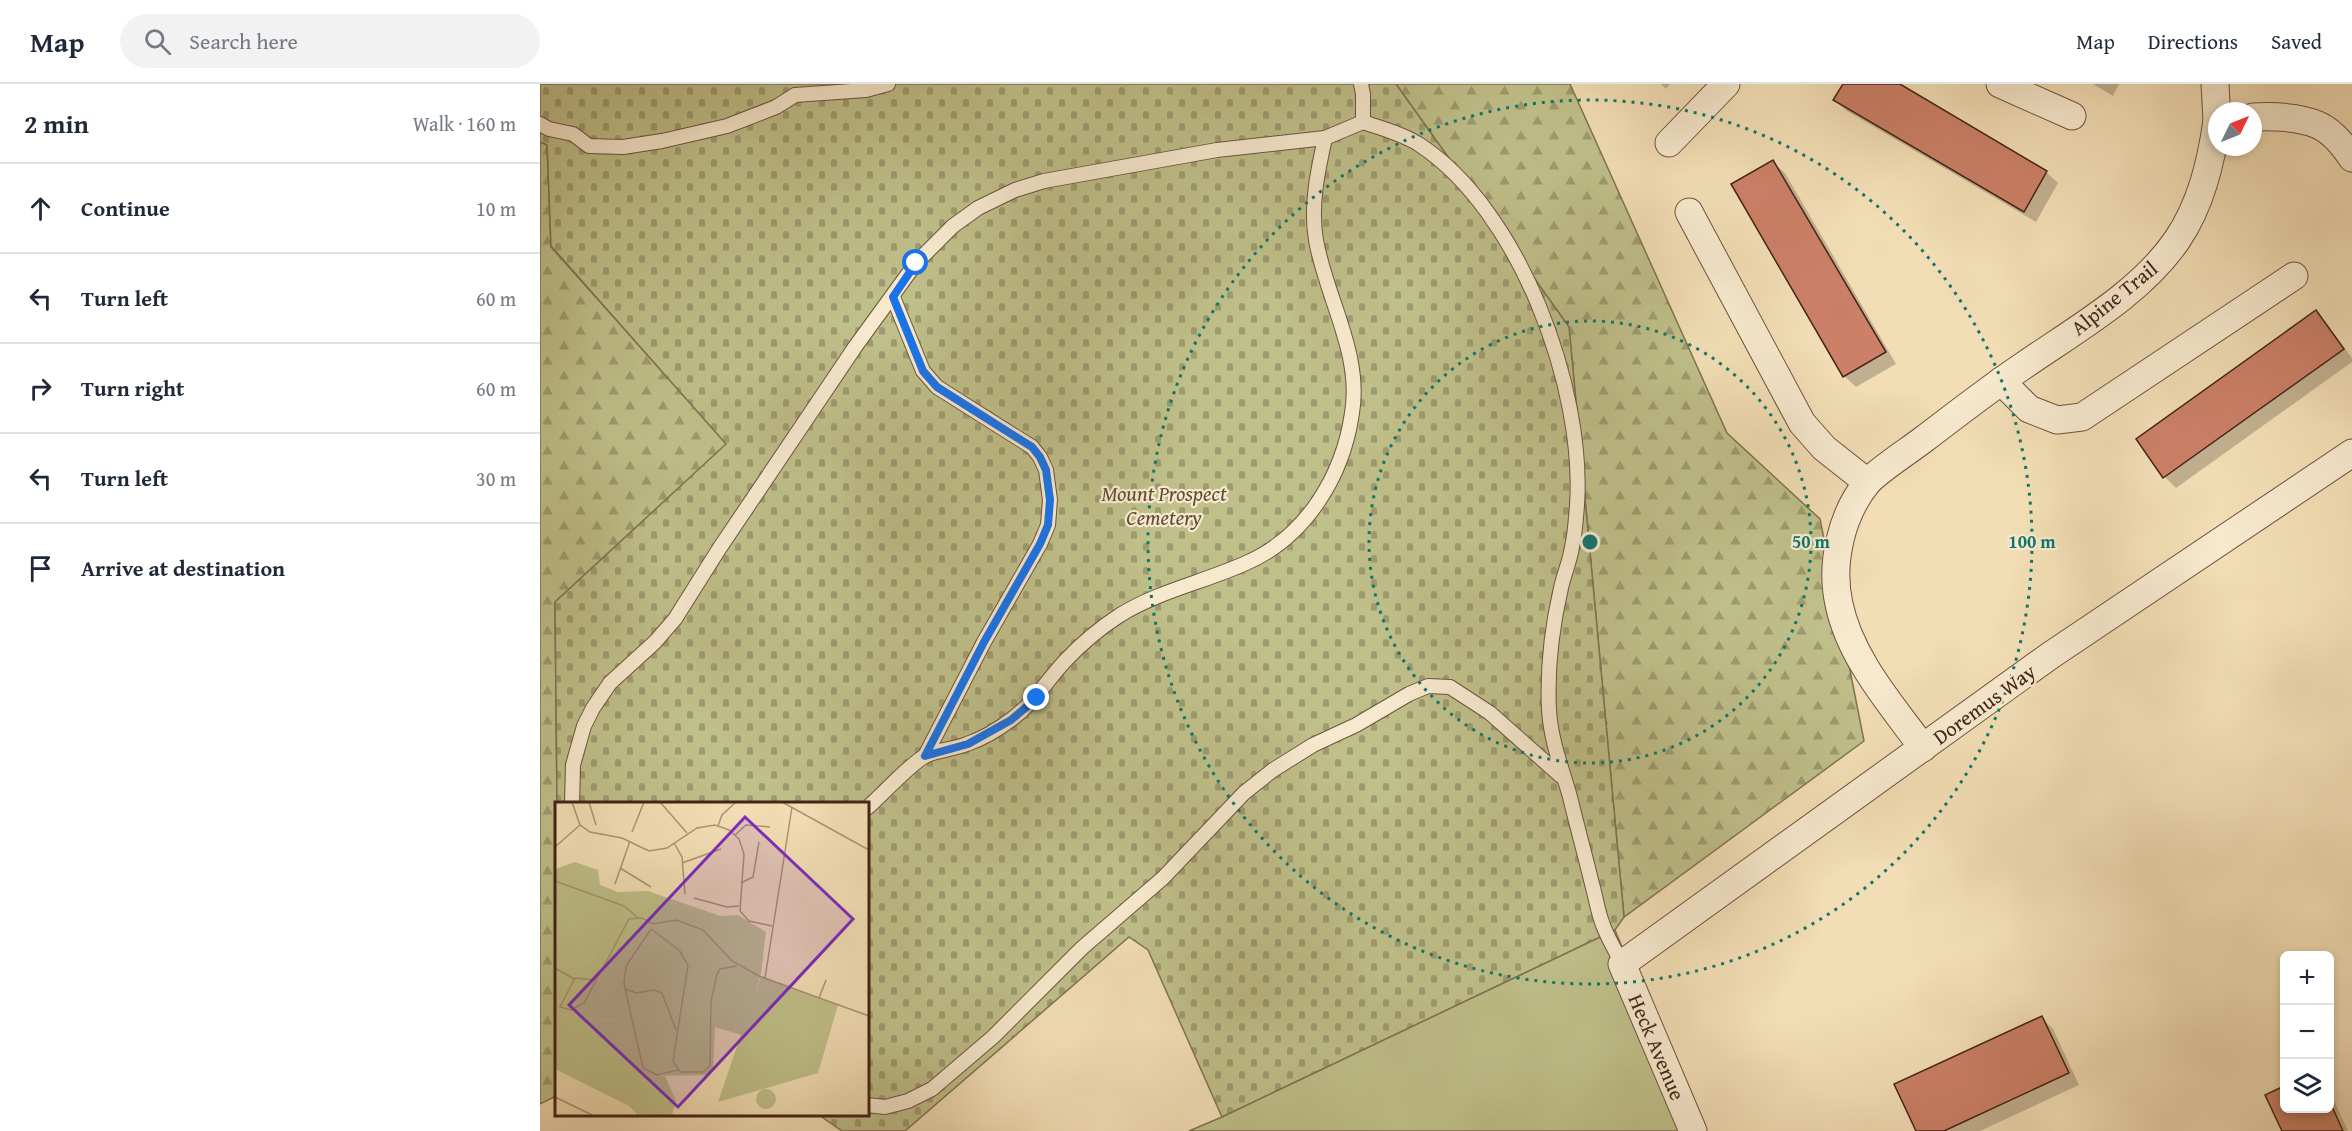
<!DOCTYPE html>
<html lang="en">
<head>
<meta charset="utf-8">
<style>
  :root { --surface:#fff; --page:#f2f2f3; --text:#1f2937; --muted:#747a83; --line:#e0e1e3 }
  body { margin:0; font-family:"Gentium Book Plus",serif; background:var(--page); color:var(--text) }
  .controls { position:absolute; right:18px; bottom:18px; display:grid; overflow:hidden; border-radius:9px; box-shadow:0 3px 9px #0003 }
  .controls button { width:54px; height:54px; display:grid; place-items:center; padding:0; border:0; border-bottom:2px solid var(--line); background:var(--surface); color:var(--text); font:30px sans-serif }
  .compass { position:absolute; left:1668px; top:18px; width:54px; height:54px; border-radius:50%; background:var(--surface); box-shadow:0 3px 9px #0003; rotate:47deg }
  .stop { position:absolute; width:18px; height:18px; margin:-14px; border:4px solid #1a73e8; border-radius:50%; background:#fff }
  .stop.end { background:#1a73e8; border-color:#fff; box-shadow:0 2px 6px #0008 }
  .list { margin:0; padding:0; list-style:none }
  h2 { display:flex; justify-content:space-between; align-items:center; height:78px; margin:0; padding:0 24px; font-size:26px }
  h2 small { font-size:20px; font-weight:400; color:var(--muted) }
  .list li { display:grid; grid-template-columns:39px 1fr auto; gap:18px; align-items:center; box-sizing:border-box; height:90px; padding:0 24px; border-top:2px solid var(--line) }
  .list b { display:block; font-size:22px; white-space:nowrap }
  .list em { font-size:20px; font-style:normal; color:var(--muted) }
  .icon { flex:none; width:33px; height:33px; fill:none; stroke:currentColor; stroke-width:2; stroke-linecap:round; stroke-linejoin:round }
  .map { position:relative; flex:none; width:1812px; height:1047px; overflow:hidden }
  header { display:flex; align-items:center; gap:36px; box-sizing:border-box; height:84px; padding:0 30px; background:var(--surface); border-bottom:2px solid var(--line) }
  header strong { font-size:28px }
  nav { display:flex; gap:33px; margin-inline-start:auto; font-size:21px }
  .search { width:420px; height:54px; background:var(--page); display:flex; align-items:center; gap:15px; box-sizing:border-box; padding:0 21px; border-radius:33px; color:var(--muted); font-size:22px }
  main { display:flex }
  aside { flex:1; background:var(--surface) }
  .map>svg:first-child { display:block }
  .forest { fill:url(#forest-firs); stroke:#807251; stroke-width:1.5 }
  .cemetery { fill:url(#cemetery-stones); stroke:#807251; stroke-width:1.5 }
  .park { fill:#bfbf89; stroke:#807251; stroke-width:1.5 }
  .shadow { fill:#0003 }
  .building { fill:#cb8067; stroke:#422419; stroke-width:1.5 }
  .lines { fill:none; stroke-linecap:round; stroke-linejoin:round }
  .service-casing { stroke:#6e5240; stroke-width:16 }
  .minor-casing { stroke:#6e5240; stroke-width:29 }
  .service { stroke:#f7e9ce; stroke-width:14 }
  .minor { stroke:#f7e9ce; stroke-width:27 }
  .route { stroke:#1a73e8; stroke-width:8 }
  .ring { fill:none; stroke:#0f766e; stroke-width:3; stroke-dasharray:3 6 }
  .labels { text-anchor:middle; dominant-baseline:central; stroke-width:4.5; stroke-linejoin:round; paint-order:stroke }
  .street-label { font-size:21px; fill:#422419; stroke:#f7e9ce }
  .park-label { font-size:21px; font-style:italic; fill:#614b35; stroke:#f7e9ce }
  .inset-road { fill:none; stroke:#ac9376; stroke-width:1.5 }
  .view { fill:#7b2cbf; fill-opacity:0.15; stroke:#7b2cbf; stroke-width:3 }
  .inset-edge { fill:none; stroke:#422419; stroke-width:3 }
  .centre { fill:#0f766e; stroke:#f7e9ce; stroke-width:3 }
  .ring-label { font-size:18px; text-anchor:middle; font-weight:bold; fill:#0f766e; stroke:#f7e9ce; stroke-width:4.5; stroke-linejoin:round; paint-order:stroke }
</style>
</head>
<body>
<header>
<strong>Map</strong>
<div class="search"><svg class="icon" aria-label="search" viewBox="0 0 24 24"><circle cx="10" cy="10" r="6"/><path d="M15 15l6 6"/></svg>Search here</div>
<nav><a>Map</a><a>Directions</a><a>Saved</a></nav>
</header>
<main>
<aside>
<h2>2 min<small>Walk · 160 m</small></h2>
<ul class="list">
<li><svg class="icon" aria-label="ahead" viewBox="0 0 24 24"><path d="M12 20V5M6 11l6-6 6 6"/></svg><div><b>Continue</b></div><em>10 m</em></li>
<li><svg class="icon" aria-label="left" viewBox="0 0 24 24"><path d="M17 20v-9H6M10 6l-5 5 5 5"/></svg><div><b>Turn left</b></div><em>60 m</em></li>
<li><svg class="icon" aria-label="right" viewBox="0 0 24 24"><path d="M7 20v-9h11M14 6l5 5-5 5"/></svg><div><b>Turn right</b></div><em>60 m</em></li>
<li><svg class="icon" aria-label="left" viewBox="0 0 24 24"><path d="M17 20v-9H6M10 6l-5 5 5 5"/></svg><div><b>Turn left</b></div><em>30 m</em></li>
<li><svg class="icon" aria-label="arrive" viewBox="0 0 24 24"><path d="M6 21V4h12l-3 4 3 4H6"/></svg><div><b>Arrive at destination</b></div></li>
</ul>
</aside>
<div class="map">
<svg width="1812" height="1047" viewBox="0 0 1812 1047">
  <defs>
    <pattern id="forest-firs" width="22" height="20" patternUnits="userSpaceOnUse" patternTransform="scale(1.5)"><rect width="22" height="20" fill="#bfbf89"/><path d="M5 1l3.5 6h-7zM16 11l3.5 6h-7z" fill="#9d9b6f"/></pattern>
    <pattern id="cemetery-stones" width="16" height="16" patternUnits="userSpaceOnUse" patternTransform="scale(1.5)"><rect width="16" height="16" fill="#bfbf89"/><path d="M2 7V4a2 2 0 0 1 4 0v3zM10 15v-3a2 2 0 0 1 4 0v3z" fill="#9d9b6f"/></pattern>
  </defs>
  <rect width="100%" height="100%" fill="#f2ddb4"/>
  <filter id="stains"><feTurbulence type="fractalNoise" baseFrequency=".00333" numOctaves="4"/><feColorMatrix values="0 0 0 0 .2 0 0 0 0 .09 0 0 0 0 .02 0 0 0 .5 -.17"/></filter>
  <radialGradient id="worn" r=".72"><stop offset=".6" stop-color="#630" stop-opacity="0"/><stop offset="1" stop-color="#630" stop-opacity=".3"/></radialGradient>
  <!-- forest -->
  <g class="forest">
    <path d="M856,0H1030L1187,349L1280,435L1324,657L1084,833L1029,243Z"/>
    <path d="M0,58L7,61L11,163L187,360L15,518L17,720L16,1012L0,1020Z"/>
  </g>
  <!-- cemetery -->
  <path class="cemetery" d="M0,0H856L1029,243L1084,833L1075,846L682,1033L608,866L589,853L365,1047H302L279,1031L327,1030V720H17L15,518L186,360L11,162L7,61L0,58Z"/>
  <!-- park -->
  <path class="park" d="M1075,846L1158,1047H649L682,1033Z"/>
  <!-- shadow -->
  <g class="shadow">
    <path d="M1121,0H1130L1126,5Z"/>
    <path d="M1304,0H1357L1506,88L1518,99L1496,138L1307,27L1295,16Z"/>
    <path d="M1553,0H1579L1573,12Z"/>
    <path d="M1233,78L1245,89L1356,280L1316,303L1304,292Z"/>
    <path d="M1776,228L1787,240L1812,274V278L1636,404L1625,393Z"/>
    <path d="M1502,934L1513,945L1539,1001L1440,1047H1378Z"/>
    <path d="M1744,1004V1024H1790V1008L1808,1047H1744L1727,1012Z"/>
  </g>
  <!-- building -->
  <g class="building">
    <path d="M1303,0H1360L1507,87L1484,128L1293,16Z"/>
    <path d="M1233,76L1346,268L1303,293L1191,100Z"/>
    <path d="M1776,226L1804,265L1623,394L1596,355Z"/>
    <path d="M1502,932L1529,989L1404,1047H1376L1354,1000Z"/>
    <path d="M1744,1002V1024H1790V1018L1803,1047H1742L1725,1011Z"/>
  </g>
  <g class="lines">
    <!-- service casing -->
    <g class="service-casing">
      <g id="service">
        <path d="M821,0L823,10V38C843,45 863,50 880,61C980,127 1045,305 1037,421C1036,435 1035,450 1032,463C1030,477 1024,490 1021,504C1012,543 1007,586 1009,626C1011,658 1022,684 1030,713C1037,742 1045,771 1052,800C1056,814 1058,829 1063,841C1068,855 1076,867 1082,880"/>
        <path d="M0,40L9,45L33,50L49,62L83,63L122,57L187,42L236,23L255,11L326,6L348,0"/>
        <path d="M353,213L383,287L397,303L492,363L500,373L506,386L510,416L508,441L500,460L444,558L385,672"/>
        <path d="M32,720L33,681L44,642L53,624L70,599L115,558L135,535L179,465L315,263L376,179L413,142L438,124L475,106L504,97L677,66L785,54L823,38"/>
        <path d="M327,724C340,713 373,677 387,671C399,666 414,665 427,660C442,655 460,644 472,635C497,616 506,597 526,576C542,559 560,544 580,531C619,507 664,498 706,479C766,453 803,392 812,329C822,269 786,214 776,156C770,122 778,86 785,54"/>
        <path d="M327,1021L345,1023L368,1017L392,1005L453,953L542,864L623,794L704,709L733,686L773,661L816,641L869,610L888,602L910,603L950,629L1021,692"/>
      </g>
    </g>
    <!-- minor casing -->
    <g class="minor-casing">
      <g id="minor">
        <path d="M1460,0L1532,32"/>
        <path d="M1675,0L1677,36"/>
        <path d="M1713,33C1732,32 1760,33 1778,41C1792,47 1804,62 1812,74"/>
        <path d="M1129,59L1186,0"/>
        <path d="M1149,128L1262,339L1284,364L1327,398"/>
        <path d="M1461,297L1489,325L1517,336L1542,333L1754,192"/>
        <path d="M1383,664C1351,620 1310,574 1299,520C1290,480 1301,431 1327,399C1337,387 1370,366 1384,355C1417,330 1449,305 1483,282C1535,246 1601,209 1637,156C1661,121 1671,78 1677,37"/>
        <path d="M1153,1047L1082,880L1511,571L1812,369"/>
      </g>
    </g>
    <!-- service -->
    <use href="#service" class="service"/>
    <!-- minor -->
    <use href="#minor" class="minor"/>
  </g>
  <g class="lines">
    <!-- route -->
    <path class="route" d="M376,179L353,213L383,287L397,303L492,363L500,373L506,386L510,416L508,441L500,460L444,558L385,672L428,660L471,636L497,614"/>
  </g>
  <!-- distance rings -->
  <g class="ring">
    <circle cx="1050" cy="458" r="221"/>
    <circle cx="1050" cy="458" r="442"/>
  </g>
  <g class="labels">
    <!-- street labels -->
    <g class="street-label">
      <text transform="translate(1574 214) rotate(-39)">Alpine Trail</text>
      <text transform="translate(1444 620) rotate(-36)">Doremus Way</text>
      <text transform="translate(1117 963) rotate(67)">Heck Avenue</text>
    </g>
    <!-- park labels -->
    <g class="park-label">
      <text x="624" y="409">Mount Prospect<tspan x="624" dy="24">Cemetery</tspan></text>
    </g>
  </g>
  <!-- overview -->
  <g transform="translate(15 718)">
    <rect width="314" height="314" fill="#f2ddb4"/>
    <path d="M20,60L43,68L45,83L63,90L93,89L165,114L183,113L211,130L206,172L139,120L47,121L36,159L0,167V67ZM0,204L8,214L21,209L32,218L70,219L94,274H110L121,299L117,313H83L74,304L0,267Z" fill="#bfbf89"/>
    <path d="M63,110L139,120L206,172L187,233L160,225L158,268L153,273L94,274L69,252V219L32,218L21,209L8,214L0,204L1,165L36,159L47,121Z" fill="#bfbf89"/>
    <path d="M206,174L283,203L263,271L163,300ZM201 297a10 10 0 1 1 20 0a10 10 0 1 1-20 0Z" fill="#bfbf89"/>
    <path class="inset-road" d="M17,0L25,23L35,30L67,36L94,49L112,46L142,26L160,23L174,28L184,37L189,52L185,109L194,119L217,124M34,0L41,23M105,0L132,31M227,0L314,48M163,24L167,13L181,0M77,30L89,0M180,33L191,23L215,25M119,41L127,55L130,92M0,45L25,23M127,61L166,47M65,66L96,85M0,79L69,104L83,116M186,81L198,75L204,40M60,82L75,39M139,96L172,105L184,104M96,127L124,148L133,163L118,259L125,270H148L155,264L156,199L162,172L165,167L182,164M96,127L71,164L69,182L88,266L102,273L123,268M0,166L19,177M210,176L237,5M40,178L20,176L5,205L16,208L29,201L74,117L87,116L98,122L121,118L148,128L177,159L204,174L314,214M70,187L81,191L99,188L107,191L121,228M264,196L271,178M0,295L37,313"/>
    <path class="view" d="M190,15L298,117L123,305L14,203Z"/>
    <rect width="314" height="314" class="inset-edge"/>
  </g>
  <circle cx="1050" cy="458" r="9" class="centre"/>
  <g class="ring-label">
    <text x="1271" y="464">50 m</text>
    <text x="1492" y="464">100 m</text>
  </g>
  <rect width="100%" height="100%" filter="url(#stains)"/>
  <rect width="100%" height="100%" fill="url(#worn)"/>
</svg>
<div class="controls">
<button>+</button>
<button>−</button>
<button><svg class="icon" aria-label="layers" viewBox="0 0 24 24"><path d="M12 4l9 5-9 5-9-5zM3 14l9 5 9-5"/></svg></button>
</div>
<svg class="compass" viewBox="-18 -18 36 36"><path d="M0-13l5 13h-10z" fill="#e53935"/><path d="M0 13l5-13h-10z" fill="#747a83"/></svg>
<div class="stop" style="left:376px;top:179px"></div>
<div class="stop end" style="left:497px;top:614px"></div>
</div>
</main>
</body>
</html>
